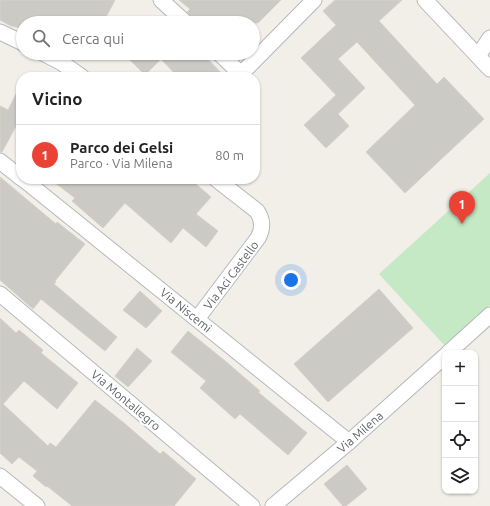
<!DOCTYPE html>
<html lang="it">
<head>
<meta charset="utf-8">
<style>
  :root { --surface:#fff; --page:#f6f6f6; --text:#222; --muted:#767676; --line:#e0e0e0; --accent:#ea4335 }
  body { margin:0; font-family:Ubuntu,sans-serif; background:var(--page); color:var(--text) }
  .controls { position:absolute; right:12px; bottom:12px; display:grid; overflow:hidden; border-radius:8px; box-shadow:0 1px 3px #0004 }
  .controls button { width:36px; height:36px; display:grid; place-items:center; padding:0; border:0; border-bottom:1px solid var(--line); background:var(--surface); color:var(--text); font:20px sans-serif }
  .you { position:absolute; left:291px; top:280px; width:14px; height:14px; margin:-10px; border:3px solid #fff; border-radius:50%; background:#1a73e8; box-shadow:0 0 0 6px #1a73e833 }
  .badge { display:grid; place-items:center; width:26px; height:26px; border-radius:50%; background:var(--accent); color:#fff; font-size:13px; font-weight:700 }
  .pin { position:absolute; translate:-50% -33px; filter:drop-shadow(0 1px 2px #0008) }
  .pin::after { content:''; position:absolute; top:21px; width:14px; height:12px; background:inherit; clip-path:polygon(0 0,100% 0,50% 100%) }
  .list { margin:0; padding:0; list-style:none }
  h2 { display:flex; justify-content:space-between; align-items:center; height:52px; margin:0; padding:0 16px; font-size:17px }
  h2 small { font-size:13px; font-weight:400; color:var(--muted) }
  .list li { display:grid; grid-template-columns:26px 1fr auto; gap:12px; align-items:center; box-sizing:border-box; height:60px; padding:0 16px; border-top:1px solid var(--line) }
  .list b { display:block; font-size:15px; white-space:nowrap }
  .list p { margin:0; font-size:13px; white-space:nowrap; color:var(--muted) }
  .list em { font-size:13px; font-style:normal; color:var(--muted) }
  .icon { flex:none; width:22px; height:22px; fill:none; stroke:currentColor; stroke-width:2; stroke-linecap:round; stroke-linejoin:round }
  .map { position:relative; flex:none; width:490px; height:506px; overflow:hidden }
  .search { position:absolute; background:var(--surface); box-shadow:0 1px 3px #0004; left:16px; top:16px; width:244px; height:44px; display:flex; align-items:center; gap:10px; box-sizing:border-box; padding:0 14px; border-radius:22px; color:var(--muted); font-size:15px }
  .panel { position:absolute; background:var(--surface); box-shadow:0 1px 3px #0004; left:16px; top:72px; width:244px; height:112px; border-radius:16px }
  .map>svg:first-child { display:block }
  .green { fill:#c5e8c5 }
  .building { fill:#cccac5; stroke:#d6d1c6 }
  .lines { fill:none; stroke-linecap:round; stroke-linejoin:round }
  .street-casing { stroke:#b5b8bc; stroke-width:17 }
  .street { stroke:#fff; stroke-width:15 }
  .labels { text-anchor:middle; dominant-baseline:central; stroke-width:4; stroke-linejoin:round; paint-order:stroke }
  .street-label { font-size:12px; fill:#5f6368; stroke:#fff }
</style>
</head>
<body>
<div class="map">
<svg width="490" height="506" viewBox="0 0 490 506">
  <rect width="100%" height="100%" fill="#f1efe8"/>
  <!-- green -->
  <path class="green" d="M490,173V305L445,346L379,274Z"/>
  <!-- building -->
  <g class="building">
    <path d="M0,0H115L103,23H23V28L21,27V28L11,26L0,20Z"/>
    <path d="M179,0H281L258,23H195L192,17L187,12L190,9Z"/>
    <path d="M335,0H402L379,21L437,84L444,77L484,119L405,193L366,152L415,105L357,42L338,59L365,88L338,114L349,126L326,148L304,125L336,95L301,58L336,25L323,11Z"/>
    <path d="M123,53H202L225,77H178L161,59L145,75Z"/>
    <path d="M21,84V117L2,152H0V106L8,110Z"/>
    <path d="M0,177L56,224L57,222L85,244L55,281L56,282L54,284L117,337L105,351L41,299L33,309L0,280Z"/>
    <path d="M50,179H190L211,197L196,214L218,231L206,247L183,228L171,243L125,203L103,228L72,201L75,198Z"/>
    <path d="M379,289L413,328L328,402L294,364Z"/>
    <path d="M140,291L162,311L146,328L123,310Z"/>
    <path d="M0,318L16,333L19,330L43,350L41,353L78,383L57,409L24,381L3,404L48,446L50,443L56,447L95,400L124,423L160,454L163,451L196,479L174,506H72L47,486L46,487L33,476L37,471L19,457L12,464L0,453Z"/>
    <path d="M188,331L224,360L260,391L258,392L307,433L288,455L240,414L235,419L200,388L206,381L171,352Z"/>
    <path d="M137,348L152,361L128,387L115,376Z"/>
    <path d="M347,465L367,489L346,506H343L324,484Z"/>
  </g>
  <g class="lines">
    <!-- street casing -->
    <g class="street-casing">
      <g id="street">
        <path d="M161,0L186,23"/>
        <path d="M425,0L490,69"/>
        <path d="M0,32L23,43"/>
        <path d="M43,53L62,63L82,77"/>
        <path d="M219,53L241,74"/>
        <path d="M478,56L490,38"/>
        <path d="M238,77L314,0"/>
        <path d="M0,161L21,178"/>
        <path d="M23,179L349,442"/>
        <path d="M0,294L252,506"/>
        <path d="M197,319L258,238C263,229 263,220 257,211L216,179"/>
        <path d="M448,353L490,315"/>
        <path d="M0,476L37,506"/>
        <path d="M273,506L349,442L445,356"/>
      </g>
    </g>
    <!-- street -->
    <use href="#street" class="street"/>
  </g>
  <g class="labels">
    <!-- street labels -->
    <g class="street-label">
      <text transform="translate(231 275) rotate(-53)">Via Aci Castello</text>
      <text transform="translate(186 310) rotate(39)">Via Niscemi</text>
      <text transform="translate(126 400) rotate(40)">Via Montallegro</text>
      <text transform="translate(360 432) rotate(-41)">Via Milena</text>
    </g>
  </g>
</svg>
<div class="controls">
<button>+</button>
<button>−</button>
<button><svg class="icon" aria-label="locate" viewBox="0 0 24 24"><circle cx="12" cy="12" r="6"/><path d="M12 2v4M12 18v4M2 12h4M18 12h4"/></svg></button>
<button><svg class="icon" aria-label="layers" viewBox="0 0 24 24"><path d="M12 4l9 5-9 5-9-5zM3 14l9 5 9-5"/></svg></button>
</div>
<div class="you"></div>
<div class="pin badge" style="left:462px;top:224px">1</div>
<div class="search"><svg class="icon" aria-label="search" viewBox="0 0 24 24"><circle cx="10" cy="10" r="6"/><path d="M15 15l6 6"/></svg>Cerca qui</div>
<section class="panel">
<h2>Vicino<small></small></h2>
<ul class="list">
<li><span class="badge">1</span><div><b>Parco dei Gelsi</b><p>Parco · Via Milena</p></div><em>80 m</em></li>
</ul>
</section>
</div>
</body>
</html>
